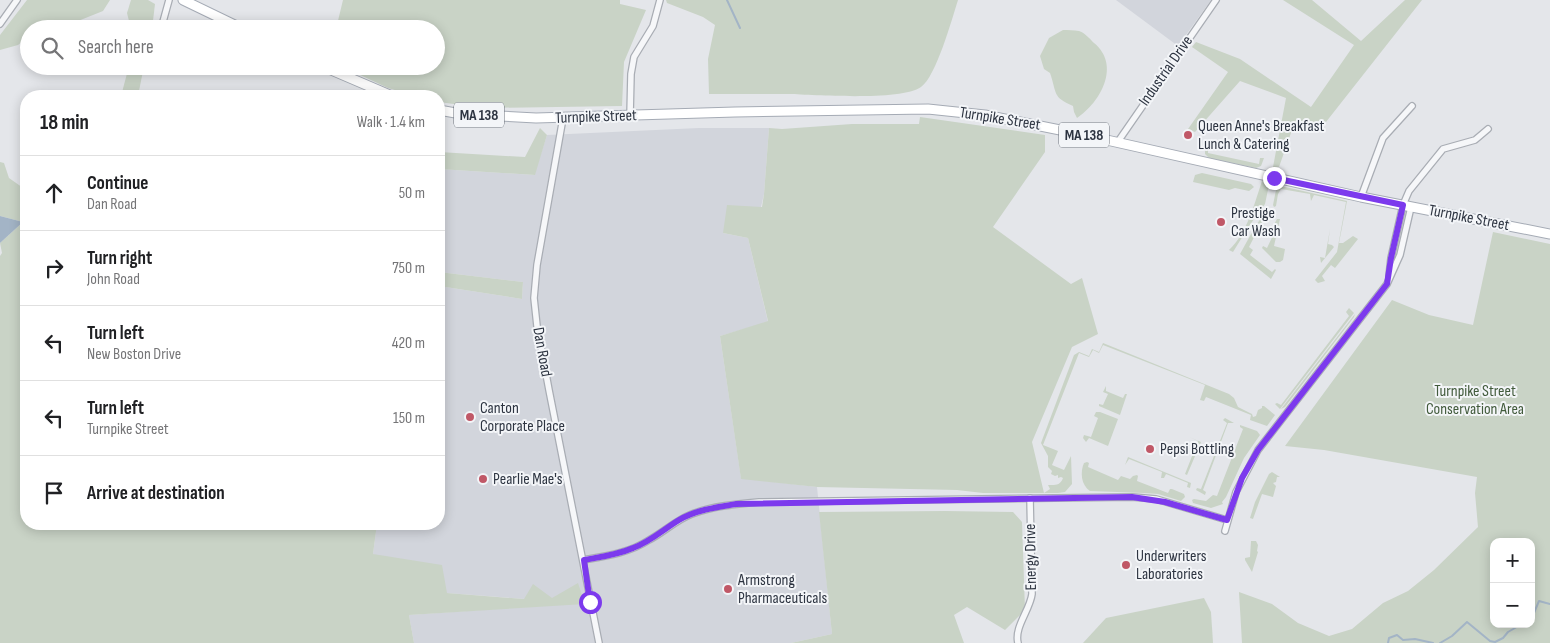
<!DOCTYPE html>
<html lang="en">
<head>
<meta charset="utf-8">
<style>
  :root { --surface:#fff; --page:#f2f2f2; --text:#202124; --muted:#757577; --line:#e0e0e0 }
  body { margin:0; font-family:"Sofia Sans Condensed",sans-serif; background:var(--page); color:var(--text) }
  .controls { position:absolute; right:15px; bottom:15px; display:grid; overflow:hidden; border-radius:10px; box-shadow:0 2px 12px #0003 }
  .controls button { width:45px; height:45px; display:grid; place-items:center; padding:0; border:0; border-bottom:1px solid var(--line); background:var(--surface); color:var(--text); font:25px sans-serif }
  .stop { position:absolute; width:15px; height:15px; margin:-11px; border:4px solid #7c3aed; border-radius:50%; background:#fff }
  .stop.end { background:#7c3aed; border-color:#fff; box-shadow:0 1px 5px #0008 }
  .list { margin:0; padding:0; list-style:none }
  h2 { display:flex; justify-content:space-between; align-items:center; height:65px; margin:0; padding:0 20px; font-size:21px }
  h2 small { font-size:16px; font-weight:400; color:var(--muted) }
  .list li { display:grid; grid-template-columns:32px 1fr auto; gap:15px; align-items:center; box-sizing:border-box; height:75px; padding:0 20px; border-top:1px solid var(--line) }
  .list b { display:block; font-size:19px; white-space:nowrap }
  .list p { margin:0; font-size:16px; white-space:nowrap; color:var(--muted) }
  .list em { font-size:16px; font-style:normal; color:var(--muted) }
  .icon { flex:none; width:28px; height:28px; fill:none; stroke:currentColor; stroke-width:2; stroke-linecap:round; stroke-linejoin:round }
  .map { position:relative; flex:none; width:1550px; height:643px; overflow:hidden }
  .search { position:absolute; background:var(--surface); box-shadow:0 2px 12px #0003; left:20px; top:20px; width:425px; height:55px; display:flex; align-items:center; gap:12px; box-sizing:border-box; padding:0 18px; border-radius:28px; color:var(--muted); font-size:19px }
  .panel { position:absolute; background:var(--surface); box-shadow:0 2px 12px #0003; left:20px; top:90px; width:425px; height:440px; border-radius:20px }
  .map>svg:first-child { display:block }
  .built { fill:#d2d5dc }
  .green { fill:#c9d3c6; fill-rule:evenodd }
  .water { fill:#a3b4c6 }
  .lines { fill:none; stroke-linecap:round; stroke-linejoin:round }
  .stream { stroke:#a3b4c6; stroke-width:2 }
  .street-casing { stroke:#a9adb4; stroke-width:8 }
  .primary-casing { stroke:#a5abb5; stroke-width:11 }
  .street { stroke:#f6f7f9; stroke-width:5.5 }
  .primary { stroke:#fff; stroke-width:9 }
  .route { stroke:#7c3aed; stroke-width:6 }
  .poi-dot { fill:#c05867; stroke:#f3f5f8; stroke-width:2 }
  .labels { text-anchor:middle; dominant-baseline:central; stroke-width:4; stroke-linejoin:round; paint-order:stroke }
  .shield { fill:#f3f5f8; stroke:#686e78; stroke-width:1 }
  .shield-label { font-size:15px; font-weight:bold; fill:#2d3441 }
  .street-label { font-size:16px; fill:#2d3441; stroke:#f3f5f8 }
  .poi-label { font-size:16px; fill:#2d3441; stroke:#f3f5f8; text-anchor:start }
  .park-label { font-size:16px; fill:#425b3c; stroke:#f3f5f8 }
</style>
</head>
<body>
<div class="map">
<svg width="1550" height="643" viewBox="0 0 1550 643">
  <rect width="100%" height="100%" fill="#e4e6ea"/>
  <!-- built -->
  <g class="built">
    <path d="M1116,0H1211L1178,46Z"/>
    <path d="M699,128H769L764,194L761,207L723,233L748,238L768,322L720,336L741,478L817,487L832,634L791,643H414L409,615L585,603L552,598L525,599L447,593L373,554L377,524H439V286L522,299L523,282L439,272V169L534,175L547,135Z"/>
  </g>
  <!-- green -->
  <g class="green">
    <path d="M27,0H110L103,11L78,21H49L39,29H29V36L18,45L0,50V35Z"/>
    <path d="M131,0H148L155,4L152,29H131L127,13Z"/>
    <path d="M343,0H620V4L646,10L624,62L622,106L483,108L439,102V96H415L388,88L341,66H436V29H336Z"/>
    <path d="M666,0H958C952,19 936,77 921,87C902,101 815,95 789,94C762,94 735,94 709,94L708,59L715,25L703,17L667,3Z"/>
    <path d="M1283,0H1312L1361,41L1405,0H1422L1326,122L1292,130L1279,167H1273L1286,98L1240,81L1195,132L1188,129L1228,72L1192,47L1196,42L1240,59L1311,107L1354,45Z"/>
    <path d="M1063,30C1068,30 1074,30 1079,31C1084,32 1090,39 1094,43C1121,65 1101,102 1077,118L1074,112L1073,106C1052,97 1057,93 1050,73L1044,69L1040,56L1049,38Z"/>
    <path d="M129,66H144L138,96H121Z"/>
    <path d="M920,117L1045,135V152L993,227L1071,284L1082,278L1098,334L1072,347L1032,442L1044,493L1050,489L1048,485C1055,485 1060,486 1063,478L1061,477L1058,478V475L1055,476L1051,474L1052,471L1048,467V456L1041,443L1074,355L1079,352L1089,356L1092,349L1099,352L1103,343L1229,394L1234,398L1238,407L1252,414L1253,417L1256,416L1258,410L1262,408V406H1264L1275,415L1267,426L1250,420L1251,415L1206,397L1204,401L1200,400L1205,385L1103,345L1099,353L1093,350L1089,357L1079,353L1043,445L1058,451L1052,465L1064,470L1071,456L1072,484L1065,492L1058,493H983L957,490L817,487L741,479L720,336L768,321L748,238L723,233L727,205L762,207L764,194L769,128L782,129L852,124H919Z"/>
    <path d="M540,128L547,135L535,175L439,169V152L525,157Z"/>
    <path d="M1205,148H1208V153L1259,164L1260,158H1264L1261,166L1256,168L1209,158L1205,154Z"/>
    <path d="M0,162L4,163L9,178L26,190V524H377L373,554L442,565L447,593L524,599L533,584L552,598L578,583L585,604L409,615L414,643H0V256L2,253L0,243L23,222L0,216Z"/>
    <path d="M1202,173L1251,184L1254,187L1249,191L1235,188L1229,190L1193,182L1195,175Z"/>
    <path d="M1262,181L1267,182L1269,185L1265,204L1249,226L1233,252L1229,250C1247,233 1254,205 1262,181Z"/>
    <path d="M1281,186L1347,201L1339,243H1343L1353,236L1358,239L1335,268L1331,265L1322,276L1325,281L1318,283L1315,280L1337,252L1346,202L1314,195L1311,201L1310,194L1281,189L1278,194L1276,206L1274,207L1273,205L1276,190Z"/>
    <path d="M1265,213L1269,212L1271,214L1268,220L1264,218L1249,247L1253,250L1250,255L1272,272L1275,269L1276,270L1271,279L1240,254L1256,225Z"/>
    <path d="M1277,219H1280L1274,246L1285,249L1283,260L1280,262H1276L1262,248L1263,246L1267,248L1275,231L1272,228Z"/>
    <path d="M1330,229L1328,244L1332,245L1334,247L1321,263L1320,257L1325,258Z"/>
    <path d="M1493,232L1550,244V643H1242L1239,592L1272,604L1298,623L1329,636L1352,629L1383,603L1408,591L1434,570L1478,527L1475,493L1477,477L1324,450L1285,446L1392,300L1429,315L1473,325ZM1494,542H1531V624H1494Z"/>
    <path d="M439,272L523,282L522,299L439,286Z"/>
    <path d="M1349,308L1354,313L1280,409L1275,404L1277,403L1281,405L1349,316L1346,312Z"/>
    <path d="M1355,314L1354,317L1285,407L1281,409Z"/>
    <path d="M1106,386V391L1123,398L1125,394H1127L1120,415L1099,406V404L1103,405L1108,394L1103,392Z"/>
    <path d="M1096,412H1100L1118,419L1108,446L1089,438L1086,442L1083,438L1084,435L1091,437L1098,418L1094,416Z"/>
    <path d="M1225,418L1234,423H1228L1203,490L1206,492L1205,495L1196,490L1197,488L1201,489L1227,423L1223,420Z"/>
    <path d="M1240,425L1257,431L1260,435L1244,458L1226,497L1222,502L1223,504L1211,508L1193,503L1192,500L1194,499L1206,501L1213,495L1217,496L1243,429L1240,427Z"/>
    <path d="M1189,437L1201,442L1187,475L1185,474L1198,441Z"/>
    <path d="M1128,457L1191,483L1190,488L1187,487L1188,483L1166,474L1164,478H1161L1162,472L1129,459L1125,465Z"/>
    <path d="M1087,462L1089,463L1088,467L1118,480L1121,476L1130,479L1133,476L1137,475L1138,476L1137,481L1168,493L1170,489H1172L1184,494L1185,497L1181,501L1158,494L1144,493L1090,491C1081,485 1080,472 1084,463Z"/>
    <path d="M1272,472L1280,477H1277L1276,482L1273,483L1276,486L1273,497L1262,494L1253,519L1250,518L1255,502L1269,474Z"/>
    <path d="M945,511L1013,512L1022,522L1025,610L1005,630L967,607L954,615L964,643H791L832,634L819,512Z"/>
    <path d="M1251,541H1256L1258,545L1257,551L1258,552L1252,572L1245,560V558L1250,557Z"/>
    <path d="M1204,598L1211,612L1213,643H1083L1106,618Z"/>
  </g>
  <!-- water -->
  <path class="water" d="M0,216L23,222L0,243Z"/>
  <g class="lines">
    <!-- stream -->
    <g class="stream">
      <path d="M727,0L740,28"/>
      <path d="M1531,620L1539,601L1550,604"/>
      <path d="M1388,643L1389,638L1397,635L1403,640L1415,639L1433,643"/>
      <path d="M1440,643L1452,636L1467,622L1490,641L1495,642L1503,638L1508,632L1522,624"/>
    </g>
    <!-- street casing -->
    <g class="street-casing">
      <g id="street">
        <path d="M0,24L17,0"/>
        <path d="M161,29L169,0"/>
        <path d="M630,116L631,74L634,57L653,26L660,0"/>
        <path d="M563,118L537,265L534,298L537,326L549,390L599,643"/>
        <path d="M1117,143L1216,0"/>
        <path d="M1361,197L1383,138L1412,106"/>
        <path d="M1389,276L1391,258L1403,205L1409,191L1443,149L1475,140L1488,129"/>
        <path d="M1225,531L1236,492L1258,450L1387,284L1400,255L1411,207"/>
        <path d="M583,560C606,556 629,553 649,540C664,532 676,520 692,514C713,506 737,504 760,502L1132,497L1156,499L1227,520"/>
        <path d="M1018,643C1014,627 1030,610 1032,594L1030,498"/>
      </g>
    </g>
    <!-- primary casing -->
    <g class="primary-casing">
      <g id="primary">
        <path d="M183,0L243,29"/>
        <path d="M322,66L392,96"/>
        <path d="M439,110L461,114L536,118L735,112L928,109L985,115L1080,134L1361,197L1550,234"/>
      </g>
    </g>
    <!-- street -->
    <use href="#street" class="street"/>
    <!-- primary -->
    <use href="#primary" class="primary"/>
  </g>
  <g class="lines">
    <!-- route -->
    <path class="route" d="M590,602L584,560C600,557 617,555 633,548C650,542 664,529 679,520C696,510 717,507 736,504L1132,497L1165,502L1227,520L1242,478L1258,450L1387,284L1391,258L1403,205L1274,178"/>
  </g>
  <!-- markers -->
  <g class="poi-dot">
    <circle cx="1188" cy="135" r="5"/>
    <circle cx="1221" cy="222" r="5"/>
    <circle cx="470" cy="417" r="5"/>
    <circle cx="1150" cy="449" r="5"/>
    <circle cx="483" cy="479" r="5"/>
    <circle cx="1126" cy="565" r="5"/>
    <circle cx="728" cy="589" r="5"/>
  </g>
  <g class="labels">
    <!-- shield labels -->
    <g class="shield">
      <rect x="454" y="102.5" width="50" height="25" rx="4"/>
      <rect x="1059" y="122.5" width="50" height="25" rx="4"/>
    </g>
    <g class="shield-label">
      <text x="479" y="115">MA 138</text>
      <text x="1084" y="135">MA 138</text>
    </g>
    <!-- street labels -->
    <g class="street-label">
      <text transform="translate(1166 71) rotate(-55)">Industrial Drive</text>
      <text transform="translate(596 117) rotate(-2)">Turnpike Street</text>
      <text transform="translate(1000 119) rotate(9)">Turnpike Street</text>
      <text transform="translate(1469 218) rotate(11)">Turnpike Street</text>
      <text transform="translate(542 352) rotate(80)">Dan Road</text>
      <text transform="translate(1031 557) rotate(-91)">Energy Drive</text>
    </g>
    <!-- poi labels -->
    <g class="poi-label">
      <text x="1198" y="126">Queen Anne's Breakfast<tspan x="1198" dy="18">Lunch &amp; Catering</tspan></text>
      <text x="1231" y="213">Prestige<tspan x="1231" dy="18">Car Wash</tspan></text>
      <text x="480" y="408">Canton<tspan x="480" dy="18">Corporate Place</tspan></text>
      <text x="1160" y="449">Pepsi Bottling</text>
      <text x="493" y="479">Pearlie Mae's</text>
      <text x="1136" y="556">Underwriters<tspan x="1136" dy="18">Laboratories</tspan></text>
      <text x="738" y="580">Armstrong<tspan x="738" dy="18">Pharmaceuticals</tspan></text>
    </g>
    <!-- park labels -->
    <g class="park-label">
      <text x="1475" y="391">Turnpike Street<tspan x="1475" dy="18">Conservation Area</tspan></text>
    </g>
  </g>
</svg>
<div class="controls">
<button>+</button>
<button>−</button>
</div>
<div class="stop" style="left:590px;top:602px"></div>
<div class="stop end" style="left:1274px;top:178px"></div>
<div class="search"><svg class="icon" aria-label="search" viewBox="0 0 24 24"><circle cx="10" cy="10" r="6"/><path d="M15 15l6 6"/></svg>Search here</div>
<section class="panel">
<h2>18 min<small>Walk · 1.4 km</small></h2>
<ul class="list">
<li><svg class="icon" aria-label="ahead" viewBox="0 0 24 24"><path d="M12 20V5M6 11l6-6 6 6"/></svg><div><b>Continue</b><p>Dan Road</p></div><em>50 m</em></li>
<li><svg class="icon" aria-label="right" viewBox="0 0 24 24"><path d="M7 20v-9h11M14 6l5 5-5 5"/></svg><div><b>Turn right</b><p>John Road</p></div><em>750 m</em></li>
<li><svg class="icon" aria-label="left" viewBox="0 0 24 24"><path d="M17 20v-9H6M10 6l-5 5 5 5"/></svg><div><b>Turn left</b><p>New Boston Drive</p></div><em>420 m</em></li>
<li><svg class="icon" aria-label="left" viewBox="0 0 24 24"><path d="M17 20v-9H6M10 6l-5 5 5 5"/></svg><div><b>Turn left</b><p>Turnpike Street</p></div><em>150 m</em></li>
<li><svg class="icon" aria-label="arrive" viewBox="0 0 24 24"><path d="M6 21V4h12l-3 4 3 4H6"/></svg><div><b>Arrive at destination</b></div></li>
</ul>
</section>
</div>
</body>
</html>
